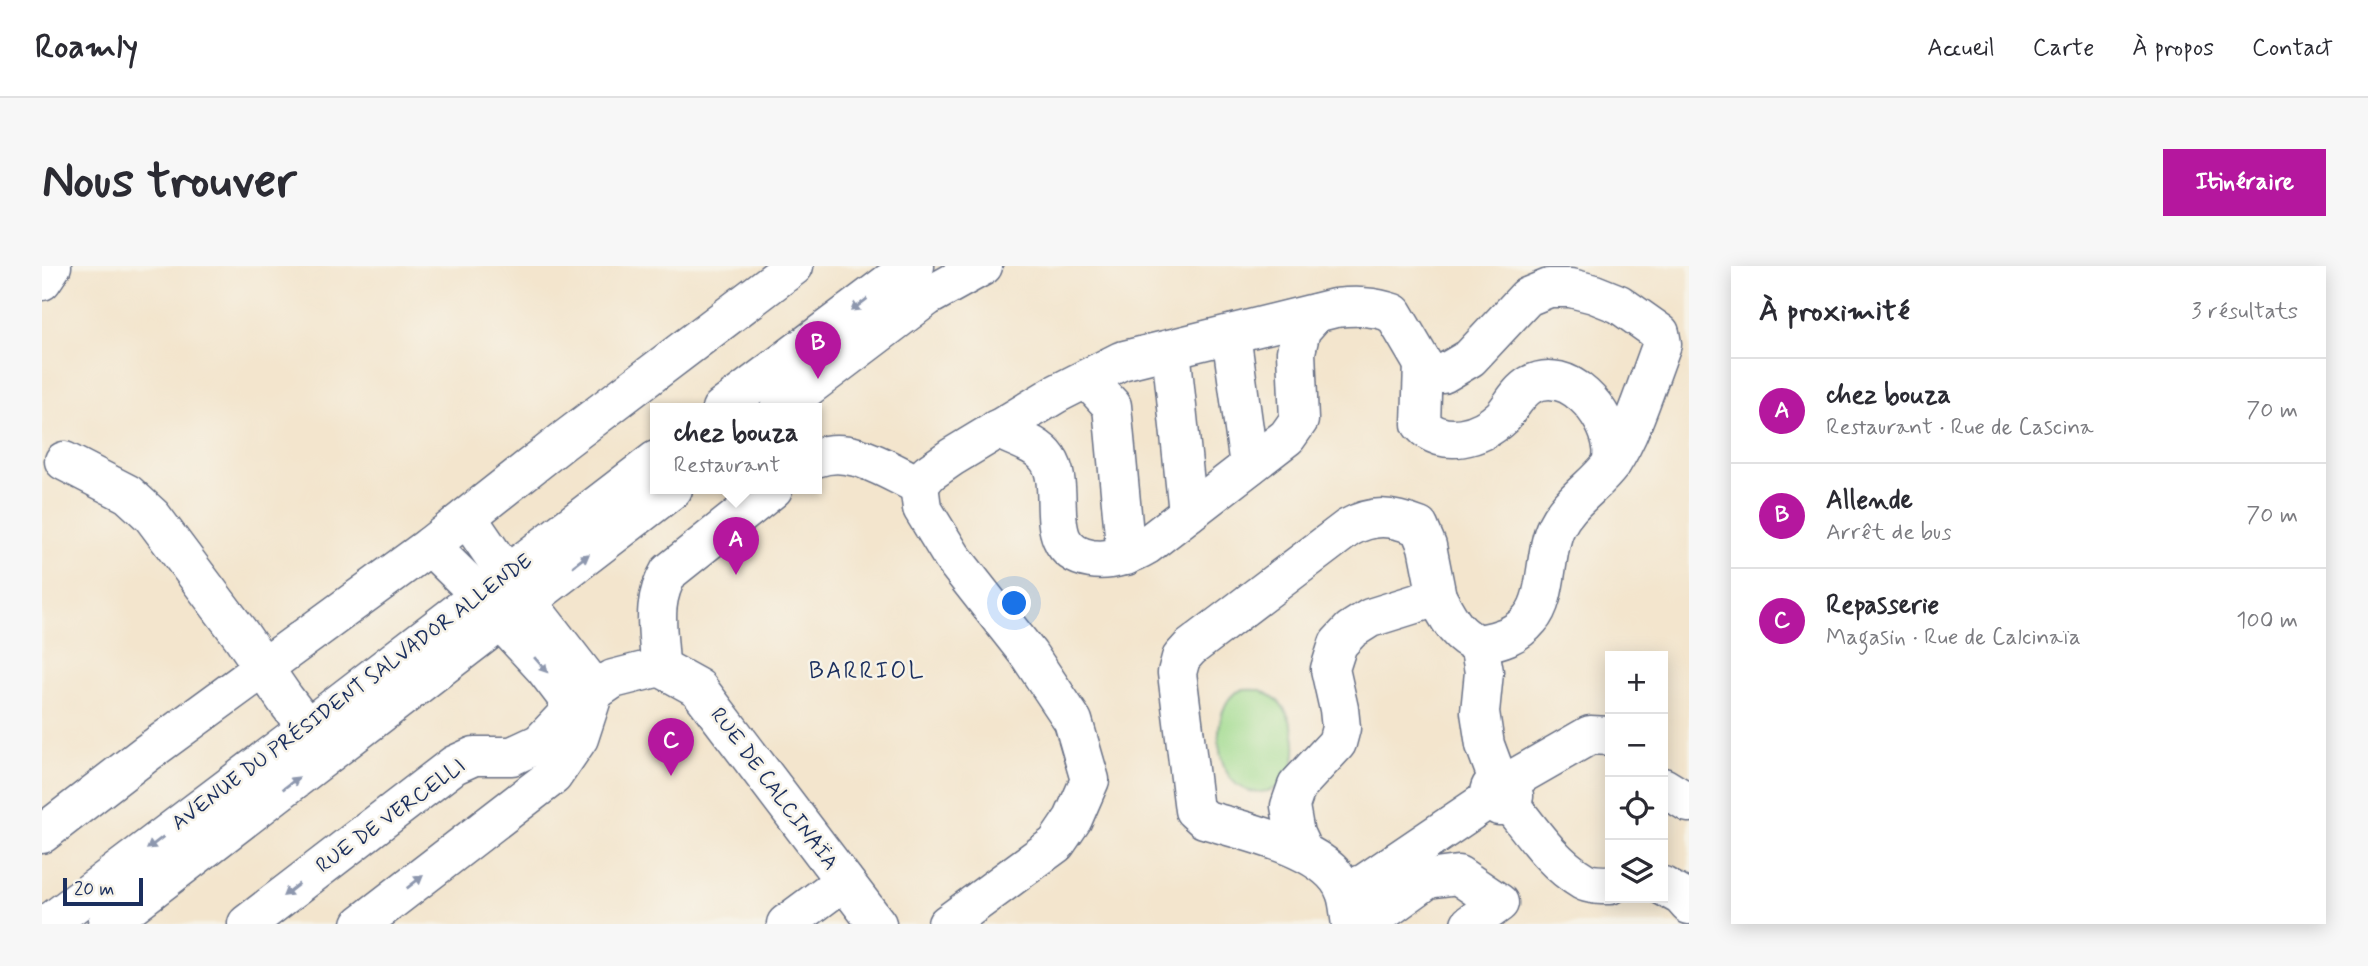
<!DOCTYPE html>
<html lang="fr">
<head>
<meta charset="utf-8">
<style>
  :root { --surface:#fff; --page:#f7f7f7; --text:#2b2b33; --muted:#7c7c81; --line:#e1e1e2; --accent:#b5179e }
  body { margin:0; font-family:Mynerve,sans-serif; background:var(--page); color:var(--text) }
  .controls { position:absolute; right:21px; bottom:21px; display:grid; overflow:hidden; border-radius:0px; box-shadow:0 4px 18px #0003 }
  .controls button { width:63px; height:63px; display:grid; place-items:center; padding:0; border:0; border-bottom:2px solid var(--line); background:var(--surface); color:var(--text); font:35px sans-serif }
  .scale { position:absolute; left:21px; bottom:18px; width:80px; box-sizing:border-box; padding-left:7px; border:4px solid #1b2f5e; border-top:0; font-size:19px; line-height:24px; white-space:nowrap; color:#1b2f5e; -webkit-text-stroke:5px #f7f3e8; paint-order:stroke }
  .you { position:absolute; left:973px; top:338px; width:24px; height:24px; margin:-18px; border:5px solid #fff; border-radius:50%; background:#1a73e8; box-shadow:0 0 0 10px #1a73e833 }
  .badge { display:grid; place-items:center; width:46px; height:46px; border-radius:50%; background:var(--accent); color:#fff; font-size:23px; font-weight:700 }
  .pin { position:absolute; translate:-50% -58px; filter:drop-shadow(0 2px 4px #0008) }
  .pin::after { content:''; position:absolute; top:37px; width:24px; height:21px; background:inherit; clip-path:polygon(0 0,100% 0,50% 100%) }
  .popup { position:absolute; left:608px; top:137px; width:172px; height:91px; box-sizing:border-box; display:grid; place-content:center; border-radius:0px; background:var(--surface); filter:drop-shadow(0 2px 5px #0005); font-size:23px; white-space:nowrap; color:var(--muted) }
  .popup b { font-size:26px; color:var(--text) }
  .popup::after { content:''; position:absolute; left:50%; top:100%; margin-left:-14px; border:14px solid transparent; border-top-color:var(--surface) }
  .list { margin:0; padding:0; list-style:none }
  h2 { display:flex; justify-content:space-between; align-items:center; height:91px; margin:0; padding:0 28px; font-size:30px }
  h2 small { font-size:23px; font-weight:400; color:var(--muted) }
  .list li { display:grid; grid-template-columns:46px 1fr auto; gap:21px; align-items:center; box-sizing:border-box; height:105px; padding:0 28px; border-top:2px solid var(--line) }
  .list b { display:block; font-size:26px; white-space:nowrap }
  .list p { margin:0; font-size:23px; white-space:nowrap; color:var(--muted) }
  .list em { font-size:23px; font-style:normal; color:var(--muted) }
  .icon { flex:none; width:38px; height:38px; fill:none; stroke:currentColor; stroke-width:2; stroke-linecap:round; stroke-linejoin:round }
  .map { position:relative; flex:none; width:1647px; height:658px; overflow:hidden; border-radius:0px }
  header { display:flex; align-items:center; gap:42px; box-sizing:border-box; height:98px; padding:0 35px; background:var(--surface); border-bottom:2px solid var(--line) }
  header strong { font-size:33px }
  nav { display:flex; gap:38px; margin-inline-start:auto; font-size:24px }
  .intro { display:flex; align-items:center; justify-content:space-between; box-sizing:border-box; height:168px; padding:0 42px }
  h1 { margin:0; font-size:49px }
  .button { padding:18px 32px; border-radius:0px; background:var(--accent); color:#fff; font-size:24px; font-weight:700 }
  main { display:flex; gap:42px; padding:0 42px }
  aside { flex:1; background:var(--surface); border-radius:0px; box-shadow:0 4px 18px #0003 }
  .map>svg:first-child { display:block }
  .green { fill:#a0db8f; stroke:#5e8576; stroke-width:2 }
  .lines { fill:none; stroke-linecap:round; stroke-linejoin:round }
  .minor-casing { stroke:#676f85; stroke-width:41 }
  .minor { stroke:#fff; stroke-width:38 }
  .oneway { fill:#8d97ae }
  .labels { text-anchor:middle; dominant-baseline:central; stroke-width:5; stroke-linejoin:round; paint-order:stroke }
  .street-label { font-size:21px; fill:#1b2f5e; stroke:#f7f3e8 }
  .quarter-label { font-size:24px; letter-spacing:2px; fill:#1b2f5e; stroke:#f7f3e8 }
</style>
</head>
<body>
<header>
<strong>Roamly</strong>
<nav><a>Accueil</a><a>Carte</a><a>À propos</a><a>Contact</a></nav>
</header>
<div class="intro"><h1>Nous trouver</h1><a class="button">Itinéraire</a></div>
<main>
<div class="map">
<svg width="1647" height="658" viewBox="0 0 1647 658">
  <rect width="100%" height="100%" fill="#f7f3e8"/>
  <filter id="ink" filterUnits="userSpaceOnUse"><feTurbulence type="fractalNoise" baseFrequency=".0143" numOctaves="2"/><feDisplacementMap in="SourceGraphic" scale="14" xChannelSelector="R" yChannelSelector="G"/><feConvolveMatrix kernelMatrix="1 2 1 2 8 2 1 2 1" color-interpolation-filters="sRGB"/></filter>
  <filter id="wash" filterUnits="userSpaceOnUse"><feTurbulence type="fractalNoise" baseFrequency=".00686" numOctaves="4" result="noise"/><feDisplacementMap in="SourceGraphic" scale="28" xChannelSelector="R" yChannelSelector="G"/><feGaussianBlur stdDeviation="1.57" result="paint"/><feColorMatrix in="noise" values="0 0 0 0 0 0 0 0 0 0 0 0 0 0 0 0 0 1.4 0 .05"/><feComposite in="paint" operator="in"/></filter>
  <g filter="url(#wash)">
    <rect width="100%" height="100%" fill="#f3e5cd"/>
    <!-- green -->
    <path class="green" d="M1219,424C1225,428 1233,431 1237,436C1256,457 1261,501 1237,520C1230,525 1224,526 1216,526C1167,526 1168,436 1197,425C1203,423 1213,424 1219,424Z"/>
  </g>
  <g filter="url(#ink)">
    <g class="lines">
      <!-- minor casing -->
      <g class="minor-casing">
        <g id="minor">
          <path d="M0,15L10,0"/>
          <path d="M1189,68L1207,200"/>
          <path d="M1129,83L1146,247"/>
          <path d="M1381,98L1379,158C1401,183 1439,171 1460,151C1469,141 1476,126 1488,119C1526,98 1566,147 1570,181C1571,186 1570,192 1570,197"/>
          <path d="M1045,113L1070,140L1084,290"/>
          <path d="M679,143L848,16L873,0"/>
          <path d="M737,143L885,31L941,0"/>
          <path d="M955,163C972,172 995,177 1006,193C1027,223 995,284 1049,293C1070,296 1088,289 1105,279L1245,171L1257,154L1254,86L1259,64L1274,47"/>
          <path d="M774,192C809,178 846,205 877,219"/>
          <path d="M22,195L86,228L110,250L199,369L243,433L281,483"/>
          <path d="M877,219L887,207L910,191L1014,128L1079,95L1293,42C1314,40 1331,40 1351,47L1381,98L1390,108H1401L1428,92L1485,31L1507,22H1529L1552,28L1577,38L1618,67L1620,78C1606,114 1591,166 1570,197C1553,221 1527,234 1514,261C1502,285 1507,332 1488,353C1474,370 1458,374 1437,378"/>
          <path d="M877,219L880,242L910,291L987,389L1031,455L1048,514L1031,553L1014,578L905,658"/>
          <path d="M1395,331C1406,351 1414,370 1437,378L1442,406L1438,446L1443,479L1456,514"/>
          <path d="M618,401L656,422L835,658"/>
          <path d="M618,401C617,365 608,338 627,306L731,223"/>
          <path d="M533,439L571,413L618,401"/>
          <path d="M1466,516L1548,469L1568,470"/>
          <path d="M1621,521L1647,537"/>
          <path d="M1467,537C1489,564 1510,597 1541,615C1548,619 1560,619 1568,619"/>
          <path d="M0,568L105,487L388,280L520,176L752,0"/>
          <path d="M1261,585L1253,568L1248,540L1255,520L1295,477L1299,462L1297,443L1288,403L1296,378L1309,364L1328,352L1395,331L1385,280L1377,261C1349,250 1332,248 1306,262L1148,382L1139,392L1135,407L1152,544L1162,553C1203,566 1288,582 1303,626C1307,636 1307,648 1309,658"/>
          <path d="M1621,620L1639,630L1647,639"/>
          <path d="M1303,625L1323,617L1447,533L1457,540L1467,537L1472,530C1470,519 1466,517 1456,514C1448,519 1446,524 1447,533"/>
          <path d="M6,658L265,462L614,194"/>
          <path d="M65,658L631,223"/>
          <path d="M205,658L412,499L432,490H470L498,477L532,441L503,403L459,355L438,329L388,280"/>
          <path d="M319,658L511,510L537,472L553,423L464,308L425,251"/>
          <path d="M744,658L802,615"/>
          <path d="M1324,658L1386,613L1416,609L1457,637L1428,658"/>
        </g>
      </g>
      <!-- minor -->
      <use href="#minor" class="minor"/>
    </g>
    <!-- one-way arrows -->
    <defs><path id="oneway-solid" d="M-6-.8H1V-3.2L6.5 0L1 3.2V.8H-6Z" transform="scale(1.75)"/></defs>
    <g class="oneway">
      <use href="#oneway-solid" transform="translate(817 39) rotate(143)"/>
      <use href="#oneway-solid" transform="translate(539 294) rotate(-37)"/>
      <use href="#oneway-solid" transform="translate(499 399) rotate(49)"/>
      <use href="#oneway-solid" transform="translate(249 517) rotate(-37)"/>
      <use href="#oneway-solid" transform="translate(113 577) rotate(143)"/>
      <use href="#oneway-solid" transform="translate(373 616) rotate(-38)"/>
      <use href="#oneway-solid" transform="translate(249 624) rotate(142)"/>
    </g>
  </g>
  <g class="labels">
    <!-- street labels -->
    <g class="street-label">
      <text transform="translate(310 426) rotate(-37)">AVENUE DU PRÉSIDENT SALVADOR ALLENDE</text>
      <text transform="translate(732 523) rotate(53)">RUE DE CALCINAÏA</text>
      <text transform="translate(349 550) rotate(-36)">RUE DE VERCELLI</text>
    </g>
    <!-- quarter labels -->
    <g class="quarter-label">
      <text x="825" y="405">BARRIOL</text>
    </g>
  </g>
</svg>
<div class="controls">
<button>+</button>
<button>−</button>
<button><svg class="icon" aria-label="locate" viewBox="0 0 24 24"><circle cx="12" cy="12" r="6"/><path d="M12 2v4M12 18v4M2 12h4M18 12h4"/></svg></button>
<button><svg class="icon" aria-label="layers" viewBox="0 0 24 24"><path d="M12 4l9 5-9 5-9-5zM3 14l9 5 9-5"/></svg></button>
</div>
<div class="scale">20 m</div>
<div class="you"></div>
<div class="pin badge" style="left:694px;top:309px">A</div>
<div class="popup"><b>chez bouza</b>Restaurant</div>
<div class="pin badge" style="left:776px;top:113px">B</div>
<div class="pin badge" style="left:629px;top:510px">C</div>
</div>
<aside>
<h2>À proximité<small>3 résultats</small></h2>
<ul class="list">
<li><span class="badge">A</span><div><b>chez bouza</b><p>Restaurant · Rue de Cascina</p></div><em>70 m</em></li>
<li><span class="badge">B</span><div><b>Allende</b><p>Arrêt de bus</p></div><em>70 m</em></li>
<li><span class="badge">C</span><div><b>Repasserie</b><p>Magasin · Rue de Calcinaïa</p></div><em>100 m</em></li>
</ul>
</aside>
</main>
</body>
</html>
